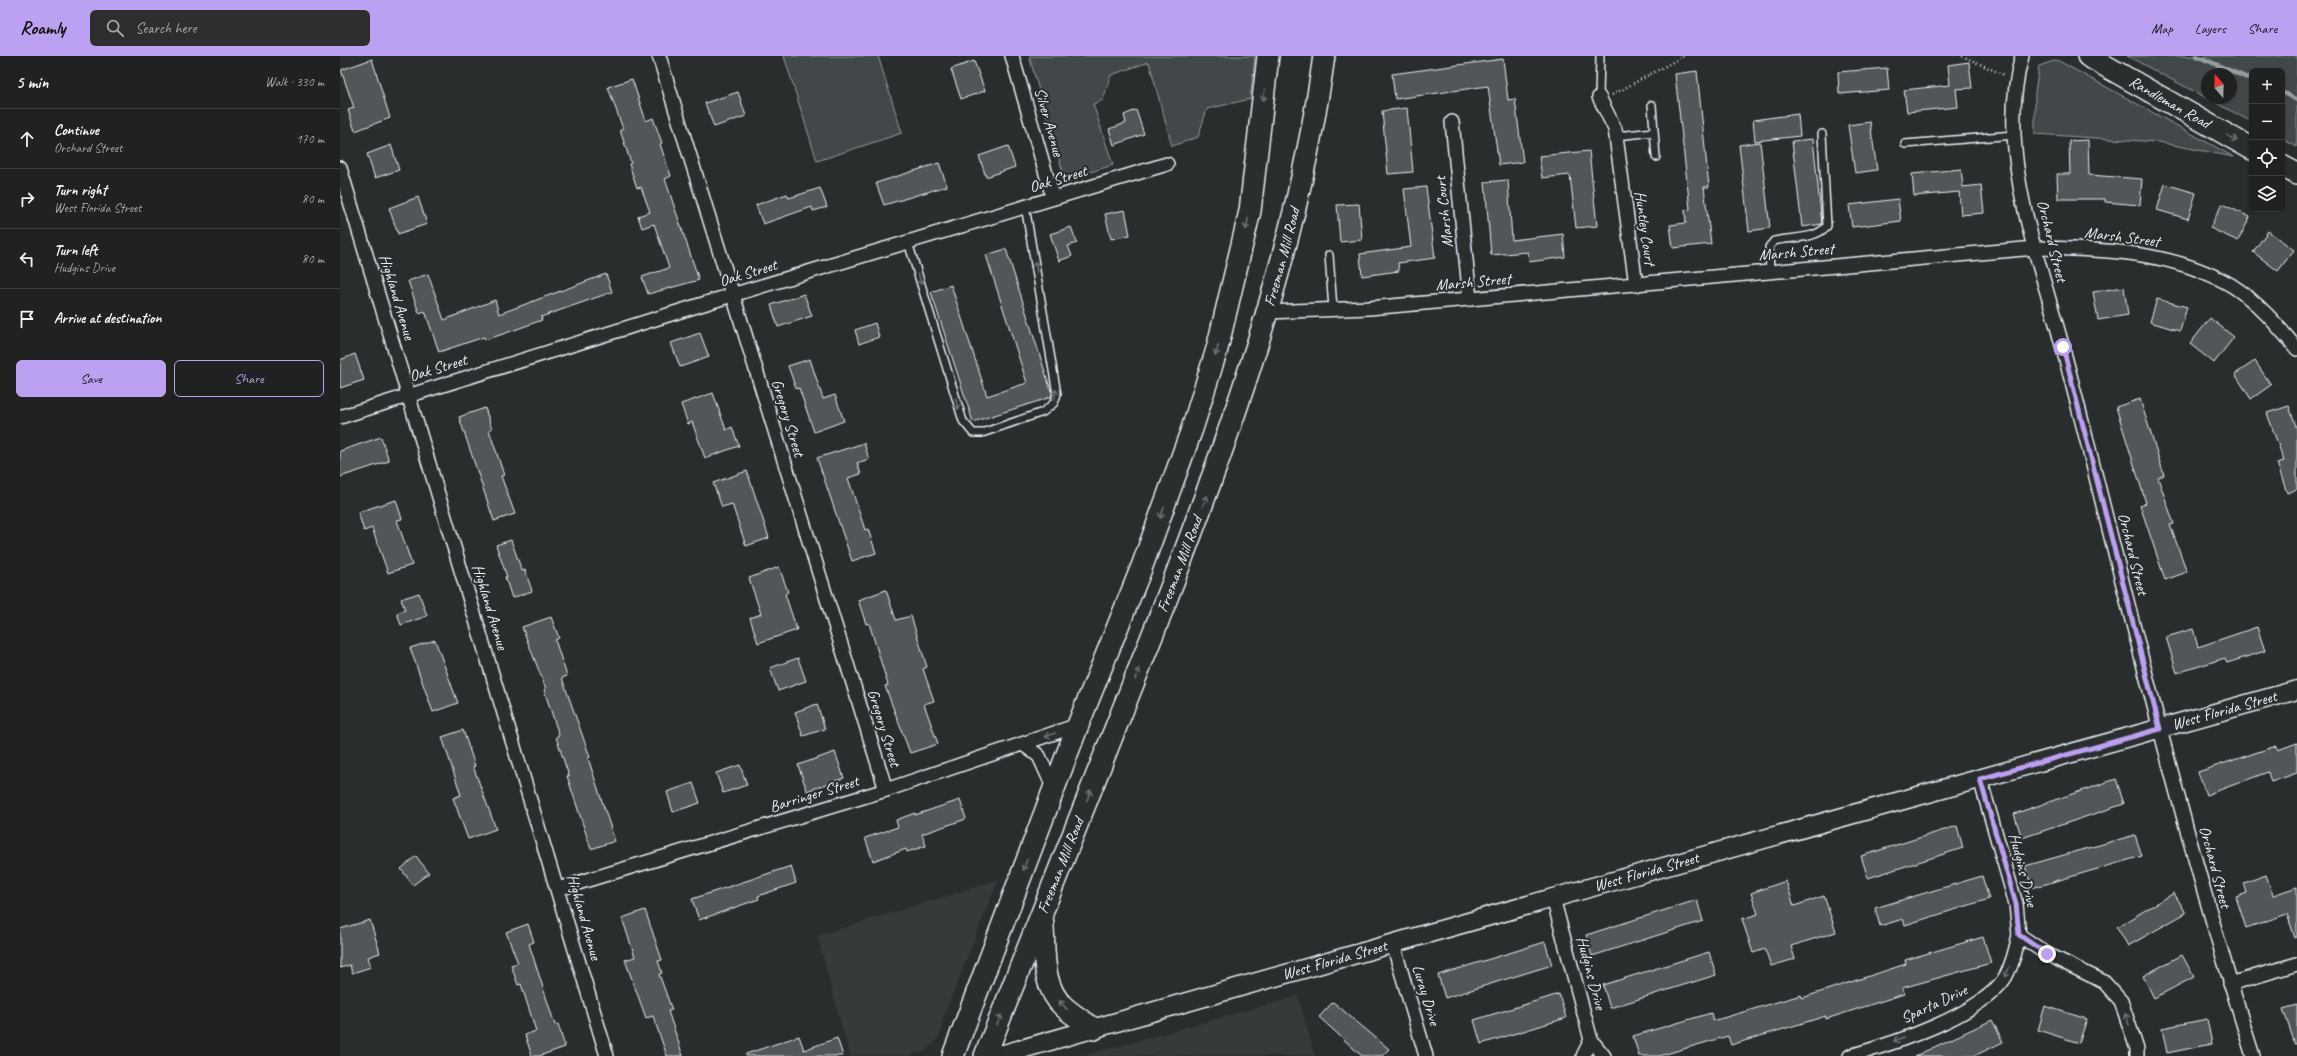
<!DOCTYPE html>
<html lang="en">
<head>
<meta charset="utf-8">
<style>
  :root { --surface:#202222; --page:#2d2f2f; --text:#f1f3f6; --muted:#a2a4a5; --line:#3d3f40; --accent:#bca0f2 }
  body { margin:0; font-family:Caveat,sans-serif; background:var(--page); color:var(--text) }
  .controls { position:absolute; right:12px; top:12px; display:grid; overflow:hidden; border-radius:6px; box-shadow:0 1px 3px #0004 }
  .controls button { width:36px; height:36px; display:grid; place-items:center; padding:0; border:0; border-bottom:1px solid var(--line); background:var(--surface); color:var(--text); font:20px sans-serif }
  .compass { position:absolute; left:1861px; top:12px; width:36px; height:36px; border-radius:50%; background:var(--surface); box-shadow:0 1px 3px #0004; rotate:341deg }
  .stop { position:absolute; width:12px; height:12px; margin:-9px; border:3px solid #bca0f2; border-radius:50%; background:#fff }
  .stop.end { background:#bca0f2; border-color:#fff; box-shadow:0 1px 4px #0008 }
  .list { margin:0; padding:0; list-style:none }
  h2 { display:flex; justify-content:space-between; align-items:center; height:52px; margin:0; padding:0 16px; font-size:17px }
  h2 small { font-size:13px; font-weight:400; color:var(--muted) }
  .list li { display:grid; grid-template-columns:26px 1fr auto; gap:12px; align-items:center; box-sizing:border-box; height:60px; padding:0 16px; border-top:1px solid var(--line) }
  .list b { display:block; font-size:15px; white-space:nowrap }
  .list p { margin:0; font-size:13px; white-space:nowrap; color:var(--muted) }
  .list em { font-size:13px; font-style:normal; color:var(--muted) }
  .actions { display:flex; gap:8px; padding:12px 16px }
  .actions a { flex:1; padding:9px 0; border:1px solid var(--accent); border-radius:6px; text-align:center; font-size:14px; color:var(--accent) }
  .actions .main { background:var(--accent); color:#111 }
  .icon { flex:none; width:22px; height:22px; fill:none; stroke:currentColor; stroke-width:2; stroke-linecap:round; stroke-linejoin:round }
  .map { position:relative; flex:none; width:1957px; height:1000px; overflow:hidden }
  header { display:flex; align-items:center; gap:24px; box-sizing:border-box; height:56px; padding:0 20px; background:var(--accent); color:#111 }
  header strong { font-size:19px }
  nav { display:flex; gap:22px; margin-inline-start:auto; font-size:14px }
  .search { width:280px; height:36px; background:var(--page); display:flex; align-items:center; gap:10px; box-sizing:border-box; padding:0 14px; border-radius:6px; color:var(--muted); font-size:15px }
  main { display:flex }
  aside { flex:1; background:var(--surface) }
  .map>svg:first-child { display:block }
  .built { fill:#363a3b }
  .green { fill:#424648; stroke:#959ca0; fill-rule:evenodd }
  .lines { fill:none; stroke-linecap:round; stroke-linejoin:round }
  .stream { stroke:#989fa3; stroke-width:4.5 }
  .building { fill:#535759; stroke:#e8f1f8 }
  .service-casing { stroke:#e8f1f8; stroke-width:10 }
  .minor-casing { stroke:#e8f1f8; stroke-width:16 }
  .secondary-casing { stroke:#e8f1f8; stroke-width:21 }
  .primary-casing { stroke:#e8f1f8; stroke-width:24 }
  .path { stroke:#e8f1f8; stroke-width:2.5; stroke-dasharray:1 3; stroke-linecap:butt }
  .service { stroke:#2a2d2e; stroke-width:7 }
  .minor { stroke:#2a2d2e; stroke-width:13 }
  .secondary { stroke:#2a2d2e; stroke-width:18 }
  .primary { stroke:#2a2d2e; stroke-width:21 }
  .oneway { stroke:#6c7275 }
  .route { stroke:#bca0f2; stroke-width:5 }
  .labels { text-anchor:middle; dominant-baseline:central; stroke-width:4; stroke-linejoin:round; paint-order:stroke }
  .street-label { font-size:16px; fill:#e8f1f8; stroke:#2a2d2e }
</style>
</head>
<body>
<header>
<strong>Roamly</strong>
<div class="search"><svg class="icon" aria-label="search" viewBox="0 0 24 24"><circle cx="10" cy="10" r="6"/><path d="M15 15l6 6"/></svg>Search here</div>
<nav><a>Map</a><a>Layers</a><a>Share</a></nav>
</header>
<main>
<aside>
<h2>5 min<small>Walk · 330 m</small></h2>
<ul class="list">
<li><svg class="icon" aria-label="ahead" viewBox="0 0 24 24"><path d="M12 20V5M6 11l6-6 6 6"/></svg><div><b>Continue</b><p>Orchard Street</p></div><em>170 m</em></li>
<li><svg class="icon" aria-label="right" viewBox="0 0 24 24"><path d="M7 20v-9h11M14 6l5 5-5 5"/></svg><div><b>Turn right</b><p>West Florida Street</p></div><em>80 m</em></li>
<li><svg class="icon" aria-label="left" viewBox="0 0 24 24"><path d="M17 20v-9H6M10 6l-5 5 5 5"/></svg><div><b>Turn left</b><p>Hudgins Drive</p></div><em>80 m</em></li>
<li><svg class="icon" aria-label="arrive" viewBox="0 0 24 24"><path d="M6 21V4h12l-3 4 3 4H6"/></svg><div><b>Arrive at destination</b></div></li>
</ul>
<div class="actions"><a class="main">Save</a><a>Share</a></div>
</aside>
<div class="map">
<svg width="1957" height="1000" viewBox="0 0 1957 1000">
  <rect width="100%" height="100%" fill="#2a2d2e"/>
  <filter id="ink" filterUnits="userSpaceOnUse"><feTurbulence type="fractalNoise" baseFrequency=".025" numOctaves="2"/><feDisplacementMap in="SourceGraphic" scale="8" xChannelSelector="R" yChannelSelector="G"/><feConvolveMatrix kernelMatrix="1 2 1 2 8 2 1 2 1" color-interpolation-filters="sRGB"/></filter>
  <g filter="url(#ink)">
    <!-- built -->
    <g class="built">
      <path d="M658,824L602,965V975L594,988L583,996L568,1000H510L477,880Z"/>
      <path d="M958,940L975,1000H743Z"/>
    </g>
    <!-- green -->
    <g class="green">
      <path d="M444,0H538L562,77L477,105Z"/>
      <path d="M689,0H915L910,43L867,53L858,81L832,90L809,6L771,19L763,44L753,48L773,109L731,122L723,116Z"/>
      <path d="M1787,0H1957V91L1942,83V15H1912V66ZM1867,18H1891V42H1867Z"/>
      <path d="M1717,4L1894,101L1818,86L1695,78V36L1699,10Z"/>
    </g>
    <g class="lines">
      <!-- stream -->
      <g class="stream">
        <path d="M1857,0L1912,24"/>
        <path d="M1942,36L1957,44"/>
      </g>
    </g>
    <!-- building -->
    <g class="building">
      <path d="M32,3L50,62L15,75L8,54L14,52L1,14Z"/>
      <path d="M1163,3L1168,44L1175,43L1183,106L1159,109L1148,30L1055,43L1052,18Z"/>
      <path d="M634,5L645,35L621,43L611,13Z"/>
      <path d="M1629,6L1632,32L1616,33L1618,51L1567,56L1564,34L1610,29L1608,9Z"/>
      <path d="M1547,12L1549,34L1499,38L1498,16Z"/>
      <path d="M1357,15L1369,131H1364L1371,188L1333,192L1330,169L1346,167L1345,154L1350,153L1335,18Z"/>
      <path d="M292,23L306,65L313,62L322,87L320,88L331,120L325,123L359,224L308,238L302,221L329,212L314,168L302,172L298,160L310,156L301,131L297,132L289,108L291,107L280,74L283,73L268,31Z"/>
      <path d="M398,36L406,60L374,71L365,47Z"/>
      <path d="M1067,52L1073,116L1048,118L1042,55Z"/>
      <path d="M796,54L804,78L774,89L769,73L786,67L784,59Z"/>
      <path d="M1458,58L1460,80L1415,85L1413,64Z"/>
      <path d="M1530,66L1537,114L1515,117L1508,69Z"/>
      <path d="M1473,83L1482,168L1462,171L1452,85Z"/>
      <path d="M1748,84L1749,119L1802,123L1800,149L1765,146V143H1718L1717,118H1730L1729,85Z"/>
      <path d="M1420,86L1430,172L1409,175L1399,89Z"/>
      <path d="M51,89L59,114L35,122L27,98Z"/>
      <path d="M668,90L675,111L646,121L639,100Z"/>
      <path d="M1249,95L1257,170L1236,172L1230,119L1202,122L1199,100Z"/>
      <path d="M599,107L607,130L544,149L536,127Z"/>
      <path d="M1621,113L1623,131L1641,129L1644,157L1621,159L1619,136L1574,140L1572,118Z"/>
      <path d="M1168,124L1172,184L1223,178L1225,201L1189,206L1188,196L1151,199L1145,126Z"/>
      <path d="M1825,128L1856,137L1848,163L1817,154Z"/>
      <path d="M1086,131L1095,202L1058,207L1059,215L1022,220L1020,198L1071,191L1064,133Z"/>
      <path d="M480,132L487,151L473,155L472,151L423,168L416,149L447,138L449,142Z"/>
      <path d="M78,141L87,168L58,178L49,152Z"/>
      <path d="M1558,143L1561,165L1512,171L1509,149Z"/>
      <path d="M1019,148L1022,184L1000,186L997,149Z"/>
      <path d="M1882,148L1910,161L1898,185L1870,172Z"/>
      <path d="M785,154L790,179L771,183L765,158Z"/>
      <path d="M731,171L737,187L728,190L732,200L719,205L710,178Z"/>
      <path d="M1928,175L1954,194L1938,215L1913,196Z"/>
      <path d="M666,193L712,338L711,341L633,366L591,236L611,229L647,340L687,327L646,199Z"/>
      <path d="M88,218L104,264L155,244L159,258L266,218L272,236L201,261L202,264L166,277L145,284L144,281L99,296L85,255L79,257L68,225Z"/>
      <path d="M1784,231L1788,259L1758,264L1753,236Z"/>
      <path d="M464,238L472,260L438,271L431,249Z"/>
      <path d="M1817,243L1847,251L1840,275L1810,266Z"/>
      <path d="M1870,262L1894,281L1874,307L1850,288Z"/>
      <path d="M535,267L539,281L519,288L515,274Z"/>
      <path d="M360,277L369,301L340,311L331,287Z"/>
      <path d="M15,298L24,324L0,332V304Z"/>
      <path d="M470,303L483,343L495,339L504,365L474,376L459,332L456,333L448,310Z"/>
      <path d="M1915,305L1931,329L1911,343L1895,318Z"/>
      <path d="M373,337L386,374L392,371L399,390L365,402L352,366L348,368L341,348Z"/>
      <path d="M1800,343L1824,419L1818,422L1834,468L1830,469L1847,516L1825,524L1800,449L1806,447L1776,351Z"/>
      <path d="M1949,350L1957,373V433L1947,437L1937,407L1944,405L1927,357Z"/>
      <path d="M145,352L152,373L149,374L164,419L161,420L175,458L154,465L119,361Z"/>
      <path d="M41,381L49,405L0,421V395Z"/>
      <path d="M524,387L529,403L517,407L521,418L508,422L525,474L528,473L536,497L512,505L477,402Z"/>
      <path d="M407,415L429,482L406,490L392,448L382,451L373,427Z"/>
      <path d="M56,444L62,463L57,464L72,509L48,517L32,472L24,475L18,456Z"/>
      <path d="M171,484L182,515L185,514L192,535L172,542L165,521H167L156,489Z"/>
      <path d="M439,511L448,536L445,538L457,574L418,587L410,562L421,558L409,522Z"/>
      <path d="M546,534L556,564L571,560L587,611L583,613L594,645L584,648L598,688L570,697L545,630L548,629L529,567L526,568L518,544Z"/>
      <path d="M79,537L87,560L61,569L57,557L65,554L61,543Z"/>
      <path d="M211,561L219,582L215,584L227,620L222,622L250,701L248,702L275,785L251,793L227,720H229L216,681L219,679L204,634L206,633L182,571Z"/>
      <path d="M1917,571L1925,595L1887,607L1885,602L1837,617L1826,581L1853,573L1858,591Z"/>
      <path d="M95,584L118,647L93,656L70,592Z"/>
      <path d="M458,602L466,625L438,635L430,612Z"/>
      <path d="M477,648L485,673L463,680L455,656Z"/>
      <path d="M123,674L135,710H133L156,773L128,783L113,742L121,739L102,681Z"/>
      <path d="M1957,687V717L1931,726L1928,716L1866,739L1858,716L1936,690L1938,694Z"/>
      <path d="M495,696L504,722L467,735L458,709Z"/>
      <path d="M400,709L407,729L383,737L376,717Z"/>
      <path d="M1776,723L1784,748L1682,782L1674,758Z"/>
      <path d="M353,727L360,747L333,756L327,736Z"/>
      <path d="M620,744L626,763L582,778L586,790L567,796L566,793L533,805L525,782L558,771L556,764L575,757V759Z"/>
      <path d="M1617,770L1623,792L1528,822L1521,800Z"/>
      <path d="M1795,779L1802,800L1692,832L1685,810Z"/>
      <path d="M76,800L89,817L73,829L61,813Z"/>
      <path d="M451,810L456,827L418,840L419,843L359,864L352,843Z"/>
      <path d="M1926,819L1933,839L1957,831V881L1955,882L1947,858L1906,872L1896,841L1907,837L1904,827Z"/>
      <path d="M1642,820L1649,843L1565,869L1563,863L1540,870L1535,852Z"/>
      <path d="M1446,825L1454,850L1484,840L1496,876L1451,890L1455,903L1431,910L1425,893L1413,897L1402,863L1418,858L1411,837Z"/>
      <path d="M1834,837L1846,857L1788,890L1777,871Z"/>
      <path d="M1357,844L1363,865L1252,900L1246,879Z"/>
      <path d="M305,854L322,904L318,905L322,917L319,918L332,954L328,955L343,1000H327L313,960L306,962L285,904L295,901L282,862Z"/>
      <path d="M30,864L40,897L28,901L31,911L12,917L10,909L0,912V873Z"/>
      <path d="M188,868L194,886L189,888L215,969L218,968L225,991L199,1000H192L185,979L196,975L181,928L178,929L171,909L178,907L166,876Z"/>
      <path d="M1643,881L1651,907L1562,932L1564,938L1486,963V960L1391,989L1388,980L1319,1000H1299L1293,980L1371,957L1373,965L1461,939L1462,942L1566,908L1565,904Z"/>
      <path d="M1205,886L1212,909L1105,942L1098,919Z"/>
      <path d="M1369,896L1376,919L1270,952L1263,929Z"/>
      <path d="M1842,899L1854,921L1814,942L1803,920Z"/>
      <path d="M1219,938L1226,962L1141,988L1134,964Z"/>
      <path d="M993,946L1049,993L1042,1000H1022L979,961Z"/>
      <path d="M1957,949V988H1955L1943,953Z"/>
      <path d="M1705,950L1747,963L1739,987L1698,974Z"/>
      <path d="M1867,963L1872,988L1827,997L1822,972Z"/>
      <path d="M1652,964L1663,986L1634,1000H1575Z"/>
      <path d="M459,980L464,994L497,982L503,1000H406V998Z"/>
    </g>
    <g class="lines">
      <!-- service casing -->
      <g class="service-casing">
        <g id="service">
          <path d="M1259,41L1260,0"/>
          <path d="M1312,49L1316,101"/>
          <path d="M1276,80L1314,76"/>
          <path d="M1565,88L1674,79"/>
          <path d="M568,186L623,365L633,377H642L703,356L714,347L717,338L685,150"/>
          <path d="M989,199L993,253"/>
          <path d="M1430,216L1429,191L1434,185C1450,181 1475,184 1487,170L1482,78"/>
        </g>
      </g>
      <!-- minor casing -->
      <g class="minor-casing">
        <g id="minor">
          <path d="M319,0L546,734"/>
          <path d="M672,0L713,142"/>
          <path d="M1682,0C1658,87 1691,180 1715,264C1727,305 1737,347 1748,389C1799,594 1850,799 1913,1000"/>
          <path d="M1259,41L1275,73L1296,229"/>
          <path d="M1112,66L1130,243"/>
          <path d="M0,112L267,1000"/>
          <path d="M927,256L1029,252L1695,192C1763,193 1831,195 1891,229C1917,245 1938,270 1957,293"/>
          <path d="M0,361L392,239L827,108"/>
          <path d="M683,688L699,700L714,733"/>
          <path d="M1640,723L1676,848L1679,879L1707,898L1764,926L1781,945L1797,993V1000"/>
          <path d="M218,833L546,734L738,669"/>
          <path d="M1213,842L1251,984L1243,1000"/>
          <path d="M1053,888L1086,1000"/>
          <path d="M1890,928L1957,908"/>
          <path d="M1251,984L1264,1000"/>
          <path d="M1510,1000C1552,988 1643,959 1666,920C1673,907 1676,893 1679,879"/>
        </g>
      </g>
      <!-- secondary casing -->
      <g class="secondary-casing">
        <g id="secondary">
          <path id="s1" d="M657,1000L1213,842L1957,634"/>
        </g>
      </g>
      <!-- primary casing -->
      <g class="primary-casing">
        <g id="primary">
          <path id="s2" d="M1748,0L1912,93"/>
          <path d="M1942,110L1957,118"/>
          <path d="M702,860C706,890 699,929 724,951C733,959 744,966 754,973"/>
          <path d="M613,1000L738,669L801,513L852,373L877,293L910,155L928,0"/>
          <path id="s3" d="M645,1000C702,855 761,710 818,565C889,383 957,195 984,0"/>
        </g>
      </g>
      <!-- path -->
      <g class="path">
        <path d="M1622,0L1664,19"/>
        <path d="M1272,39L1344,0"/>
      </g>
      <!-- service -->
      <use href="#service" class="service"/>
      <!-- minor -->
      <use href="#minor" class="minor"/>
      <!-- secondary -->
      <use href="#secondary" class="secondary"/>
      <!-- primary -->
      <use href="#primary" class="primary"/>
    </g>
    <!-- one-way arrows -->
    <defs><path id="oneway-shaft" d="M-6 0H5M1.5-3L5.5 0L1.5 3" fill="none" stroke-width="1.6" stroke-linecap="round" stroke-linejoin="round"/></defs>
    <g class="oneway">
      <use href="#oneway-shaft" transform="translate(924 39) rotate(96)"/>
      <use href="#oneway-shaft" transform="translate(1892 82) rotate(29)"/>
      <use href="#oneway-shaft" transform="translate(907 168) rotate(103)"/>
      <use href="#oneway-shaft" transform="translate(696 211) rotate(-100)"/>
      <use href="#oneway-shaft" transform="translate(580 223) rotate(73)"/>
      <use href="#oneway-shaft" transform="translate(877 294) rotate(106)"/>
      <use href="#oneway-shaft" transform="translate(715 339) rotate(-83)"/>
      <use href="#oneway-shaft" transform="translate(617 348) rotate(72)"/>
      <use href="#oneway-shaft" transform="translate(865 445) rotate(-69)"/>
      <use href="#oneway-shaft" transform="translate(822 457) rotate(110)"/>
      <use href="#oneway-shaft" transform="translate(797 618) rotate(-69)"/>
      <use href="#oneway-shaft" transform="translate(710 679) rotate(161)"/>
      <use href="#oneway-shaft" transform="translate(749 739) rotate(-68)"/>
      <use href="#oneway-shaft" transform="translate(685 809) rotate(111)"/>
      <use href="#oneway-shaft" transform="translate(1667 916) rotate(116)"/>
      <use href="#oneway-shaft" transform="translate(723 949) rotate(-133)"/>
      <use href="#oneway-shaft" transform="translate(1787 963) rotate(-109)"/>
      <use href="#oneway-shaft" transform="translate(659 964) rotate(-68)"/>
      <use href="#oneway-shaft" transform="translate(1559 983) rotate(158)"/>
    </g>
  </g>
  <g class="lines" filter="url(#ink)">
    <!-- route -->
    <path class="route" d="M1707,898L1679,879L1676,848L1640,723L1820,673L1723,291"/>
  </g>
  <g class="labels">
    <!-- street labels -->
    <g class="street-label">
      <text stroke="none"><textPath href="#s2" startOffset="94">Randleman Road</textPath></text>
      <text transform="translate(709 66) rotate(74)">Silver Avenue</text>
      <text transform="translate(718 123) rotate(-17)">Oak Street</text>
      <text transform="translate(1104 156) rotate(-96)">Marsh Court</text>
      <text transform="translate(1305 172) rotate(82)">Huntley Court</text>
      <text transform="translate(1782 181) rotate(7)">Marsh Street</text>
      <text transform="translate(1712 185) rotate(76)">Orchard Street</text>
      <text transform="translate(1456 196) rotate(-5)">Marsh Street</text>
      <text stroke="none"><textPath href="#s3" startOffset="853">Freeman Mill Road</textPath></text>
      <text transform="translate(408 217) rotate(-17)">Oak Street</text>
      <text transform="translate(1133 226) rotate(-5)">Marsh Street</text>
      <text transform="translate(57 241) rotate(73)">Highland Avenue</text>
      <text transform="translate(98 312) rotate(-17)">Oak Street</text>
      <text transform="translate(448 362) rotate(73)">Gregory Street</text>
      <text transform="translate(1793 498) rotate(76)">Orchard Street</text>
      <text stroke="none"><textPath href="#s3" startOffset="529">Freeman Mill Road</textPath></text>
      <text transform="translate(150 551) rotate(73)">Highland Avenue</text>
      <text stroke="none"><textPath href="#s1" startOffset="1275">West Florida Street</textPath></text>
      <text transform="translate(544 672) rotate(73)">Gregory Street</text>
      <text transform="translate(474 738) rotate(-17)">Barringer Street</text>
      <text stroke="none"><textPath href="#s3" startOffset="205">Freeman Mill Road</textPath></text>
      <text transform="translate(1875 811) rotate(75)">Orchard Street</text>
      <text transform="translate(1683 814) rotate(76)">Hudgins Drive</text>
      <text stroke="none"><textPath href="#s1" startOffset="675">West Florida Street</textPath></text>
      <text transform="translate(244 861) rotate(74)">Highland Avenue</text>
      <text stroke="none"><textPath href="#s1" startOffset="351">West Florida Street</textPath></text>
      <text transform="translate(1251 917) rotate(75)">Hudgins Drive</text>
      <text transform="translate(1086 939) rotate(73)">Luray Drive</text>
      <text transform="translate(1594 948) rotate(-25)">Sparta Drive</text>
    </g>
  </g>
</svg>
<div class="controls">
<button>+</button>
<button>−</button>
<button><svg class="icon" aria-label="locate" viewBox="0 0 24 24"><circle cx="12" cy="12" r="6"/><path d="M12 2v4M12 18v4M2 12h4M18 12h4"/></svg></button>
<button><svg class="icon" aria-label="layers" viewBox="0 0 24 24"><path d="M12 4l9 5-9 5-9-5zM3 14l9 5 9-5"/></svg></button>
</div>
<svg class="compass" viewBox="-18 -18 36 36"><path d="M0-13l5 13h-10z" fill="#e53935"/><path d="M0 13l5-13h-10z" fill="#a2a4a5"/></svg>
<div class="stop" style="left:1723px;top:291px"></div>
<div class="stop end" style="left:1707px;top:898px"></div>
</div>
</main>
</body>
</html>
